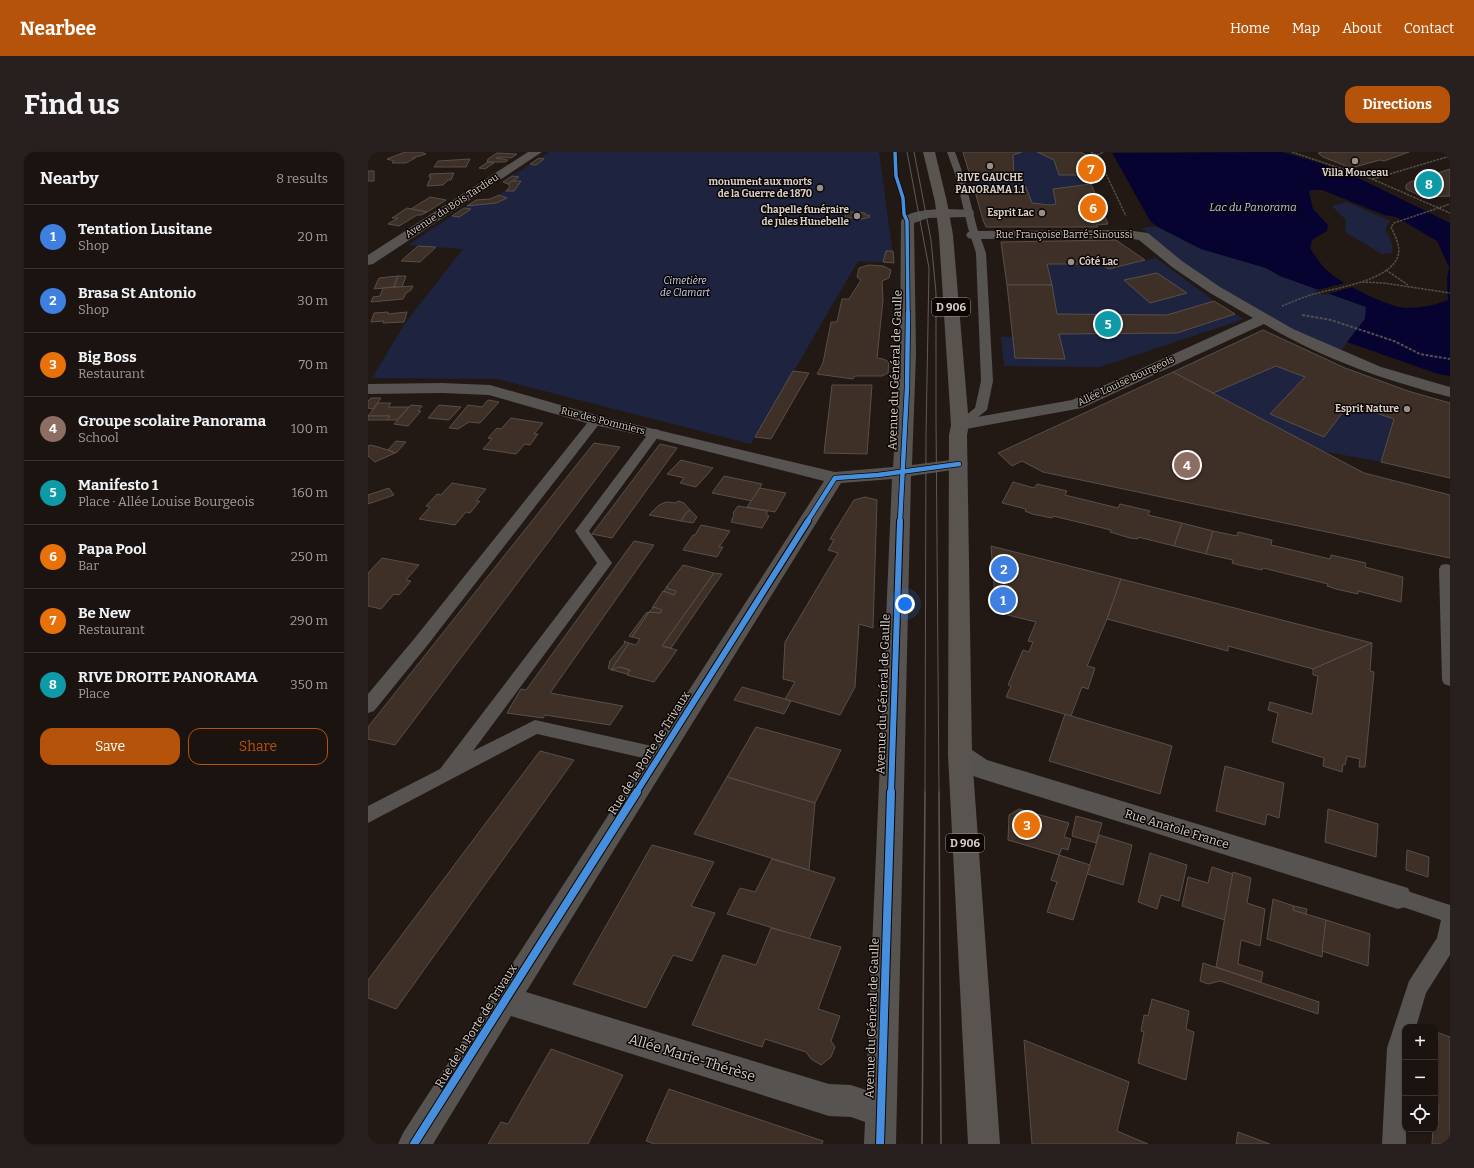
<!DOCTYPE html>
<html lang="en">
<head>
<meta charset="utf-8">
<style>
  :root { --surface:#1a1310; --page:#27201e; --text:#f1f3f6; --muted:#9f9e9f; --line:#383230; --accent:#b45309 }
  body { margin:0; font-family:Bitter,serif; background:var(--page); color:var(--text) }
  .controls { position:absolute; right:12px; bottom:12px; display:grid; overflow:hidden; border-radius:8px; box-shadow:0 1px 3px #0004 }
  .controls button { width:36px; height:36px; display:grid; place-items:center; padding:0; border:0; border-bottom:1px solid var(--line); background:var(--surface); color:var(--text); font:20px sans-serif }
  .you { position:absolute; left:537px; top:452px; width:14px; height:14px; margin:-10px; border:3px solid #fff; border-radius:50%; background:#1a73e8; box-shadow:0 0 0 6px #1a73e833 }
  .badge { display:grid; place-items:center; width:26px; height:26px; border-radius:50%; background:var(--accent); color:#fff; font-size:13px; font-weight:700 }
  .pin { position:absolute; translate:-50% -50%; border:2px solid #fff; box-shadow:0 1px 4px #0006 }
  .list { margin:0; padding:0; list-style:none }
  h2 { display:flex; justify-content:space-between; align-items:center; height:52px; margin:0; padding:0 16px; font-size:17px }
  h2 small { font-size:13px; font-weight:400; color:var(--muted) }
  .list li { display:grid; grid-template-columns:26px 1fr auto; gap:12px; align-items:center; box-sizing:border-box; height:64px; padding:0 16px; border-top:1px solid var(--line) }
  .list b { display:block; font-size:15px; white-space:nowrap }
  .list p { margin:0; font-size:13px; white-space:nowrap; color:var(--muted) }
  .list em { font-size:13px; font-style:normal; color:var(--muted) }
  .actions { display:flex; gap:8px; padding:12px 16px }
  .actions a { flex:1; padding:9px 0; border:1px solid var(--accent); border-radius:12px; text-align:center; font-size:14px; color:var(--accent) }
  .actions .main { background:var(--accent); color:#fff }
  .icon { flex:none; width:22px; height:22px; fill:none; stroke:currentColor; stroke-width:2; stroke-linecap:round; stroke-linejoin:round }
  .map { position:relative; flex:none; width:1082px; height:992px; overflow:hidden; border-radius:12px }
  header { display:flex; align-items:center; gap:24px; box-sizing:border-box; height:56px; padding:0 20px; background:var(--accent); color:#fff }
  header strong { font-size:19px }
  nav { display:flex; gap:22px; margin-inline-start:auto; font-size:14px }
  .intro { display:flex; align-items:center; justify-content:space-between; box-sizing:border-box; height:96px; padding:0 24px }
  h1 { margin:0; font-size:28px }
  .button { padding:10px 18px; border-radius:12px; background:var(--accent); color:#fff; font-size:14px; font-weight:700 }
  main { display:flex; gap:24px; padding:0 24px }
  aside { flex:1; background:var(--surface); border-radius:12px; box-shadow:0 1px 3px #0004 }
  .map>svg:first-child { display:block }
  .green { fill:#1e243f }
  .water { fill:#070330; fill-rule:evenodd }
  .pier { fill:#221915 }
  .building { fill:#3f3027; stroke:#574f4b }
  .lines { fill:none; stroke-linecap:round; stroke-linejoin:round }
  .path-far1 { stroke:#534f4d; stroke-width:1.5; stroke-dasharray:2.5 1; stroke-linecap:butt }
  .path { stroke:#534f4d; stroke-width:2; stroke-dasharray:3 1.5; stroke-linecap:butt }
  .lane { fill:#575351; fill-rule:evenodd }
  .street { fill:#575351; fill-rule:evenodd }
  .primary { fill:#595450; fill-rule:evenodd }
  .tram-far1 { stroke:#5e5a58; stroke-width:1 }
  .tram { stroke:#5e5a58; stroke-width:1.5 }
  .cycleway-far3-casing { stroke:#0b0603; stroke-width:5 }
  .cycleway-far2-casing { stroke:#0b0603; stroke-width:6 }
  .cycleway-far1-casing { stroke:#0b0603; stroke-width:8 }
  .cycleway-casing { stroke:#0b0603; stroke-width:10 }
  .cycleway-far3 { stroke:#468fdf; stroke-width:3.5 }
  .cycleway-far2 { stroke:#468fdf; stroke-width:4.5 }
  .cycleway-far1 { stroke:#468fdf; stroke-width:6 }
  .cycleway { stroke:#468fdf; stroke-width:8 }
  .poi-dot { fill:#998f8a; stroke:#0b0603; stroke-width:1.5 }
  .labels { text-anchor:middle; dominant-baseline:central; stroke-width:3; stroke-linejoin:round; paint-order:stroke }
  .far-poi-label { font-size:10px; font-weight:bold; fill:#d9cfc9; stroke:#0b0603; text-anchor:end }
  .far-street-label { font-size:10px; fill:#d9cfc9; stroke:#0b0603 }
  .far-park-label { font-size:10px; font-style:italic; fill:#cbd6fa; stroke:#0b0603 }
  .far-water-label { font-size:11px; font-style:italic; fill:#b2c2f6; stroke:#0b0603 }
  .shield { fill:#0b0603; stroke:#9b938e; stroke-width:1 }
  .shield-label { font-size:11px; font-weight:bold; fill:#d9cfc9 }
  .street-label { font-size:12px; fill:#d9cfc9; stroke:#0b0603 }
  .near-street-label { font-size:14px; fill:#d9cfc9; stroke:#0b0603 }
</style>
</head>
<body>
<header>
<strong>Nearbee</strong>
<nav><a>Home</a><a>Map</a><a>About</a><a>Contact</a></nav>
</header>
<div class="intro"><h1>Find us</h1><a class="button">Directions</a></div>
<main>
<aside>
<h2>Nearby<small>8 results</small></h2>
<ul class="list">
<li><span class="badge" style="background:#3f7fe0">1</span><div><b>Tentation Lusitane</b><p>Shop</p></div><em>20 m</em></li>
<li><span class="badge" style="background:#3f7fe0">2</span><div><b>Brasa St Antonio</b><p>Shop</p></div><em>30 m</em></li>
<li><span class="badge" style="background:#e8710a">3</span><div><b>Big Boss</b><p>Restaurant</p></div><em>70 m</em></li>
<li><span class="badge" style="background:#8d6e63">4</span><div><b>Groupe scolaire Panorama</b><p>School</p></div><em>100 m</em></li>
<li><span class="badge" style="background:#0f9aa8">5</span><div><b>Manifesto 1</b><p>Place · Allée Louise Bourgeois</p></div><em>160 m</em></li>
<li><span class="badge" style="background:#e8710a">6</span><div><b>Papa Pool</b><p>Bar</p></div><em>250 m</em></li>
<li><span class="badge" style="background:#e8710a">7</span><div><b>Be New</b><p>Restaurant</p></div><em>290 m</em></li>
<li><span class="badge" style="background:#0f9aa8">8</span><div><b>RIVE DROITE PANORAMA</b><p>Place</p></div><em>350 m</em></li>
</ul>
<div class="actions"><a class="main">Save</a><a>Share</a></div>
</aside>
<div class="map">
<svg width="1082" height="992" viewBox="0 0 1082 992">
  <rect width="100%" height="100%" fill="#221915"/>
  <!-- green -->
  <g class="green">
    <path d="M181,0H511L526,111L490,109L383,292L129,227L4,226L38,170L95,97L40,93L108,48L122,47L131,43L142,35L140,32L135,30Z"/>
    <path d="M654,0H669L686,8L691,23H719L723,32L685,37L688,52L664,51L657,35L606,36L603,27L646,25L645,3Z"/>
    <path d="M979,50L1022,69L1017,78C1022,86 1026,91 1024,101L1014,102L977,80L978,68L964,54Z"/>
    <path d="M788,74L833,97L898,116L912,124L998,155L997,167L972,200C939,185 905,170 874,151C839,129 805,104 774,76Z"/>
    <path d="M788,106L846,149L799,163L689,162L679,112H734L740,117Z"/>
    <path d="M867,162L876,167L732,215L636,214L633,185H645L647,206L697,207L691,182L809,181Z"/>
    <path d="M908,214L937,225L902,262L956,285L981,252L1026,267L1013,310L954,299L845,241Z"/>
  </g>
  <!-- water -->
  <path class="water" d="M915,0L974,18L1082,71V224L1070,222L979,190L997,167L998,155L912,124L898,116L833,97L788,74L782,69L744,1ZM945,38H954L1016,63L1028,65L1069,89L1081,115L1079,128L1080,148C1067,153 1053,156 1038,156C1020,155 977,133 963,122C954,115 948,105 942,96L944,88L959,79L960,73L945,57L941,39Z"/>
  <!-- pier -->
  <g class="pier">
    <path d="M742,1H744L782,69L788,74L785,75L780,70Z"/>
    <path d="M980,130L988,134L956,143L946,139Z"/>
  </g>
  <!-- building -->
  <g class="building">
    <path d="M37,0H53L58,2L45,6H47L38,11H24L26,9L19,7Z"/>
    <path d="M595,0H654L645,3L646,25L603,27Z"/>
    <path d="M669,0H712L721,4L729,23H691L686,8Z"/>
    <path d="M955,0H1041L1016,9L1012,8L983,16L955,5L950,1Z"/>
    <path d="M129,1L149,2L143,6L131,5L128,6L140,8L137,10H119L120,7Z"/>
    <path d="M171,6L176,7L168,13L162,12Z"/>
    <path d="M102,7L98,15H66L70,9Z"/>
    <path d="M120,10L126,11L117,17L111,16Z"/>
    <path d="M1082,17V44L1055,45L1038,37V33L1042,30Z"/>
    <rect x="0" y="19" width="6" height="10"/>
    <path d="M86,21L83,28H80L75,33L59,34L63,25H61L62,22Z"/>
    <path d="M144,24L151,25L140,32L135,30Z"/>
    <path d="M144,29H153L146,39H138L142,35L140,32Z"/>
    <path d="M723,32L740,72L728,73L730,75H618L615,68L606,36L658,35L664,51L683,53L688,52L685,37Z"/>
    <path d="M131,43L139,46L128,51L99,54L108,48L122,47Z"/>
    <path d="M62,45L78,48L59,60L43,57Z"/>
    <path d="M39,56L59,60L53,63H49L31,74L20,72L30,66H24Z"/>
    <path d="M96,56L103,57L91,65L84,64Z"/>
    <path d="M483,60L497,61V63H501L502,65L494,67L477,65L478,61Z"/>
    <path d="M748,88L777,108L740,117L734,112H679L684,133H639L633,90Z"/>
    <path d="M50,94L68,95L52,110L33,109Z"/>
    <path d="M518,99H525L526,111L515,110Z"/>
    <path d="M501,113L515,114L523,118L521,126L514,129L515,148L509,206L515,207L521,210L520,221L514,224H487L485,227L449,222L455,211L463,170H469L474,147H481L493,128L489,125L491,116Z"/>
    <path d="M789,121L819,141L782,151L756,128Z"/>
    <path d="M30,124L26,135L6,137L11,126Z"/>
    <path d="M30,124H38L34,135H26Z"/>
    <path d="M639,133H684L689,162L799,163L846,149L867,162L809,181L691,182L697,207L647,206Z"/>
    <path d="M45,134L43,138L38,141L35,147L3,150L5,145L12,144L15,136Z"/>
    <path d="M20,160V162L39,160L36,170L15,171L16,169L3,170L6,161Z"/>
    <path d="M895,178L977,216L1040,239L1082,251V326L1013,310L1026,267L981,252L956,285L902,262L937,225L908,214L845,241L805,220Z"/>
    <path d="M425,219L441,221L403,287L387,285Z"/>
    <path d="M805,220L996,321L1082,343V406L675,320L654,309L644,314L630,301Z"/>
    <path d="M464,233H504L499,302L456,301Z"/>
    <path d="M3,246H13L5,257L0,256V249Z"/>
    <path d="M120,248L131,250L112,271L101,270L90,277L81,276L100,253L114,255Z"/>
    <path d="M10,251H23L20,255H41L29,268H19L22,264H0Z"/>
    <path d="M43,253L54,254L50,259H53L40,274L26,272Z"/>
    <path d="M71,253L93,255L81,268L60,266Z"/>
    <path d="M0,264H22L19,268H0Z"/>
    <path d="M143,266L175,271L166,282H170L162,293L157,292L148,302L115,297L124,287L120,286L129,276L133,277Z"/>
    <path d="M28,289L38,290L28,301L20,298Z"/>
    <path d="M226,291L252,295L27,593L0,587V575Z"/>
    <path d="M292,292L309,296L244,386L224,382Z"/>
    <path d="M3,293L20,298L27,301L7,310L0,304V294Z"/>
    <path d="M313,308L345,316L328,335L312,331L316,326L299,322Z"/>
    <path d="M356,324L394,332L384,349L344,341Z"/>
    <path d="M645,330L666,336L669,332L699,339L697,343L750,356L752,352L782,359L780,363L814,371L806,394L770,385V387L762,386L742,380L743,378L685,364L684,366L664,362L657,359L658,357L634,351Z"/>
    <path d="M84,331L118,337L108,349H112L102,361L98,360L87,373L51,367L62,355L58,354L69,342L73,343Z"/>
    <path d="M21,336L26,343L0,352V343Z"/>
    <path d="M392,336L418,341L407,360L379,355Z"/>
    <path d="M497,345L509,348L505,476L491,472L487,535L472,563L417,547L427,530L415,527L417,490L470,401L460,398L466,388L462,387L486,348Z"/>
    <path d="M310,349L316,351L322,358L318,361L313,369L281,363L291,353L298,350L308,351Z"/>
    <path d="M370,354L400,359L398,362L401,364L394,376L363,370L366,363L365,361Z"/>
    <path d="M322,358L329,365L325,371L313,369L318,361Z"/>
    <path d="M814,371L845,379L838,402L806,394Z"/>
    <path d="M333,373L362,379L351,395H355L349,405L315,398L325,383H327Z"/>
    <path d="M845,379L869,384L870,380L904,388L903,393L962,407L963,403L998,411L997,415L1035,425L1033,450L990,439V442L968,437L959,434L960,432L895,416L894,418L871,413L864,411L865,408L838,402Z"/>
    <path d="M266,389L286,393L182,541L255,554L242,573L177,563L175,566L139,561L153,537L158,538Z"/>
    <path d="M623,394L753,427L739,467L719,514L727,516L720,537L714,535L703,564L638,545L643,534L640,533L655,498L661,500L665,490L660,489L668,470L628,460Z"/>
    <path d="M14,406L51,413L38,428L43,429L31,443L26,442L13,457L0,454V421Z"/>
    <path d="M315,413L346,421L294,494L309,498L286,530L259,523L262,518L251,515L247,518H243L261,491L268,493L272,487L264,485L281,460L292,461L294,458L284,456L295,439L306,443L308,439L300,437L299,434Z"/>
    <path d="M346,421L354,422L303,496L294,494Z"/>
    <path d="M753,427L1004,491L945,517L860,494V499L739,467Z"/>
    <path d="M299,434L300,437L308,439L306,443L296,439Z"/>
    <path d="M286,455L294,458L292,461L281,460Z"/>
    <path d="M281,460L264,485L261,484L278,461Z"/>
    <path d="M256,489L261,491L243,518L240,516L242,510H241L257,491Z"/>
    <path d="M1004,491L1002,519L1006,520L997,615H991L992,607L979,604L977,613L975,612L974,620L955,614L956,606L904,590L910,561L900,558L902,550L944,562L950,524L945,523V517Z"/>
    <path d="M251,515L262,518L259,522L244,518Z"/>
    <path d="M374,535L417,547L423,549L416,562L366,548Z"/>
    <path d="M697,562L804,594L792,642L681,609Z"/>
    <path d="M388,575L473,598L447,651L359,625Z"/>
    <path d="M172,599L206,608L28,857L0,846V828Z"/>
    <path d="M857,614L916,631L911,666L899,662L897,673L848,659Z"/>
    <path d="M359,625L447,651L441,718L326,682Z"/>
    <path d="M651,657L701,671L696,685L703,687L700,698L694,696L691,703L640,688L641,663Z"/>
    <path d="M960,657L1010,672L1008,705L957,690Z"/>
    <path d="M708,664L734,671L728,691L704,684Z"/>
    <path d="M731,683L764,693L755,733L719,722Z"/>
    <path d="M284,693L346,710L323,754L347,761L324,809L305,803L278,856L205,832Z"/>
    <path d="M1039,698L1061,705L1060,725L1038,718Z"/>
    <path d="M782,701L819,713L811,749L793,743L789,757L770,750Z"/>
    <path d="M691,703L722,713L705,768L679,760L689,730L683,728Z"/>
    <path d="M404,707L467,726L441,787L359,762L372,736L387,740Z"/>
    <path d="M844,715L865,722L857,768L814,754L820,725L840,731Z"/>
    <path d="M865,720L883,726L879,751L897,757L892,794L873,788L870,812L895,820L893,830L848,815Z"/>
    <path d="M905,747L926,754L925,758L958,768L954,805L899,787Z"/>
    <path d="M926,754L939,757L938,762L925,758Z"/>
    <path d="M958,768L1002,782L1000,814L954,799Z"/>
    <path d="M403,776L473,795L450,857L472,864L463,889L467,895L463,905L453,913L443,907L438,900L397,887L394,895L324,873L355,803L388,813Z"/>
    <path d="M835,811L951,850L950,862L852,829L840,832L832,829Z"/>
    <path d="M784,847L821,859L818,877L826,880L818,928L770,911L776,880L773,879L776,863L780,864Z"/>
    <path d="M1068,880L1082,885V992H1064L1065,977H1067V975L1070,976L1071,953L1067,951L1070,883Z"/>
    <path d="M656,888L761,930L749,979L780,992H664Z"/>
    <path d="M183,897L255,923L220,992H120L133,970L140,972Z"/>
    <path d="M301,937L455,989L454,992H287L278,989Z"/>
    <path d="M870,980L902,992H868Z"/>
  </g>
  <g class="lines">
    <!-- path-far1 -->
    <g class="path-far1">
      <path d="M723,0L729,3L758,64"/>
      <path d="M924,0L1004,27L1082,61"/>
      <path d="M729,3L736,0"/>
      <path d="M1005,27L1082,4"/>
      <path d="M1018,118L1040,133"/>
      <path d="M994,130L1016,131L1082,141"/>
      <path d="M914,154C924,150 935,145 946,142C967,136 1022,129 1030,104C1033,94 1027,84 1023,75L1026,71L1082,52"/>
    </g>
    <!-- path -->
    <path class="path" d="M934,163L963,168L1026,189L1052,202L1082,207"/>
    <!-- lane -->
    <g class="lane">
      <path d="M579,0H587L596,25L609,76L618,101L625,229L619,258L596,276H588L586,273L607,256L613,229L608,101L600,76L588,25Z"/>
      <path d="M228,264L232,265L234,268L232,271L58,495L6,559L0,561V542L46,487L224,265Z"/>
      <path d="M287,277L291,278L293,281L221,379L244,411L105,599L167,568L293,596L299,598L302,603L299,608L293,610L169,582L0,671V654L72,617L229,411L207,379L283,278Z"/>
      <path d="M1078,412L1082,413V534L1076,532L1074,528L1071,417L1073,413Z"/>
      <path d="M1030,736L1082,753V803L1058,841L1048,875H1037L1038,992H1014L1019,896L1041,829L1069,786L1073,768L1023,751L1020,745L1023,739Z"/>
    </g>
    <!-- street -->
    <g class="street">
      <path d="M160,0H174L5,112L0,113V103Z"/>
      <path d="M577,57L605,58L606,61L605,64L600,65L560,66L546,71L548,202L544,313L591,307L597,308L600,312L597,316L591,317L543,324L528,992H496L497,970L483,965L461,964L143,864L65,992H30L35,981L456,329L286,286L222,272L121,243L74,241L0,242V232L74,231L122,233L231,264L467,320L525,315L532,202L533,69C541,57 564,58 577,57ZM524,327L498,938L483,933L461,932L158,840L473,331Z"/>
      <path d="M758,78L780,81L814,109L852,135L925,177L1013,215L1082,235V245C1018,229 953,206 896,172L714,256L592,278L586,277L583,273L586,269L592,268L704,248L885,166L842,141L804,115L771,88L758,86L605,87L600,86L598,83L600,80L605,79Z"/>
      <path d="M592,593L601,596L619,608L1030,733L1040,736L1044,745L1040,754L1030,757L611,626C599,622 586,614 580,603L583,596Z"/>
    </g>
    <!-- primary -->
    <path class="primary" d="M555,0H567L579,50L585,83L601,273L599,283L604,603L632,992H600L580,603L581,283L583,273L571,83L567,50Z"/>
    <!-- tram-far1 -->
    <g class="tram-far1">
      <path d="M539,0L561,116L558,283L557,641"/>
      <path d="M546,0L563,88L568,141V265L571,641"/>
    </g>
    <!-- tram -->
    <g class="tram">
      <path d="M571,640L573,992"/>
      <path d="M554,992L557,640"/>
    </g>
    <!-- cycleway-far3 casing -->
    <g class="cycleway-far3-casing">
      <path id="cycleway-far3" d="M527,0L528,24L535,46L536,62L539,69L540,161"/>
    </g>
    <!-- cycleway-far2 casing -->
    <g class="cycleway-far2-casing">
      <g id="cycleway-far2">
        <path d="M439,370L467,326L510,323L591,312"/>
        <path d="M532,370L539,236L540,160"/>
      </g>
    </g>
    <!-- cycleway-far1 casing -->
    <g class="cycleway-far1-casing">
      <g id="cycleway-far1">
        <path d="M268,641L440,369"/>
        <path d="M523,641L532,369"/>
      </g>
    </g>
    <!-- cycleway casing -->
    <g class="cycleway-casing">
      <g id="cycleway">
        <path d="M46,992L269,640"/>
        <path d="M512,992L523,640"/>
      </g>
    </g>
    <!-- cycleway-far3 -->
    <use href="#cycleway-far3" class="cycleway-far3"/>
    <!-- cycleway-far2 -->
    <use href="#cycleway-far2" class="cycleway-far2"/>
    <!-- cycleway-far1 -->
    <use href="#cycleway-far1" class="cycleway-far1"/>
    <!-- cycleway -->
    <use href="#cycleway" class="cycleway"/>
  </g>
  <!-- markers -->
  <g class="poi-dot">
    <circle cx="987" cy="9" r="4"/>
    <circle cx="622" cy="14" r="4"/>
    <circle cx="452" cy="36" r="4"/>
    <circle cx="674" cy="61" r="4"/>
    <circle cx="489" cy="64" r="4"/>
    <circle cx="703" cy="110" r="4"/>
    <circle cx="1039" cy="257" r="4"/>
  </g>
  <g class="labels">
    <!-- far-poi labels -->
    <g class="far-poi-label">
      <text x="987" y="21" text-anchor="middle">Villa Monceau</text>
      <text x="622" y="26" text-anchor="middle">RIVE GAUCHE<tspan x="622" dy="12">PANORAMA 1.1</tspan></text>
      <text x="444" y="30">monument aux morts<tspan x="444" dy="12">de la Guerre de 1870</tspan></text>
      <text x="481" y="58">Chapelle funéraire<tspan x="481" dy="12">de Jules Hunebelle</tspan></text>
      <text x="666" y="61">Esprit Lac</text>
      <text x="711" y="110" text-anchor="start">Côté Lac</text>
      <text x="1031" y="257">Esprit Nature</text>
    </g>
    <!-- far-street labels -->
    <g class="far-street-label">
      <text transform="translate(84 54) rotate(-33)">Avenue du Bois Tardieu</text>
      <text x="696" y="83">Rue Françoise Barré-Sinoussi</text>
      <text transform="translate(758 229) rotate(-25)">Allée Louise Bourgeois</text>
      <text transform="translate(235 269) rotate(14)">Rue des Pommiers</text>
    </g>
    <!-- far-park labels -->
    <g class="far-park-label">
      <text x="317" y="129">Cimetière<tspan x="317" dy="12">de Clamart</tspan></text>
    </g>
    <!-- far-water labels -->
    <g class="far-water-label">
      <text x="885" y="55">Lac du Panorama</text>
    </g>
    <!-- shield labels -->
    <g class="shield">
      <rect x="564" y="146" width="38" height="18" rx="3"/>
      <rect x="578" y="682" width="38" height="18" rx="3"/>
    </g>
    <g class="shield-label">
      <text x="583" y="155">D 906</text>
      <text x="597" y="691">D 906</text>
    </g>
    <!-- street labels -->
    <g class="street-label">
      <text transform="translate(527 218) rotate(-88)">Avenue du Général de Gaulle</text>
      <text transform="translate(515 542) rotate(-88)">Avenue du Général de Gaulle</text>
      <text transform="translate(281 601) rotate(-58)">Rue de la Porte de Trivaux</text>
      <text transform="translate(809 677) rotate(17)">Rue Anatole France</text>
      <text transform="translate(504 866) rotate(-88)">Avenue du Général de Gaulle</text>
      <text transform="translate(108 874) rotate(-58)">Rue de la Porte de Trivaux</text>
    </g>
    <!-- near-street labels -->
    <g class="near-street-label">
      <text transform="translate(324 906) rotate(17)">Allée Marie-Thérèse</text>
    </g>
  </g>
</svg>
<div class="controls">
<button>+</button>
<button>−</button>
<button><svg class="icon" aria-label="locate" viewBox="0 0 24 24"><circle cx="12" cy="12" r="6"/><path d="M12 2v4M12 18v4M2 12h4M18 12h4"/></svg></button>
</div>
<div class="you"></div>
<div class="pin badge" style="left:635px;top:448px;background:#3f7fe0">1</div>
<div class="pin badge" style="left:636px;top:417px;background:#3f7fe0">2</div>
<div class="pin badge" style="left:659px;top:673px;background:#e8710a">3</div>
<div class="pin badge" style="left:819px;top:313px;background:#8d6e63">4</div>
<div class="pin badge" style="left:740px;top:172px;background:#0f9aa8">5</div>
<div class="pin badge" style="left:725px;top:56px;background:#e8710a">6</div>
<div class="pin badge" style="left:723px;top:17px;background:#e8710a">7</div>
<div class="pin badge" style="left:1061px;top:32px;background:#0f9aa8">8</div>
</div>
</main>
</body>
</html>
